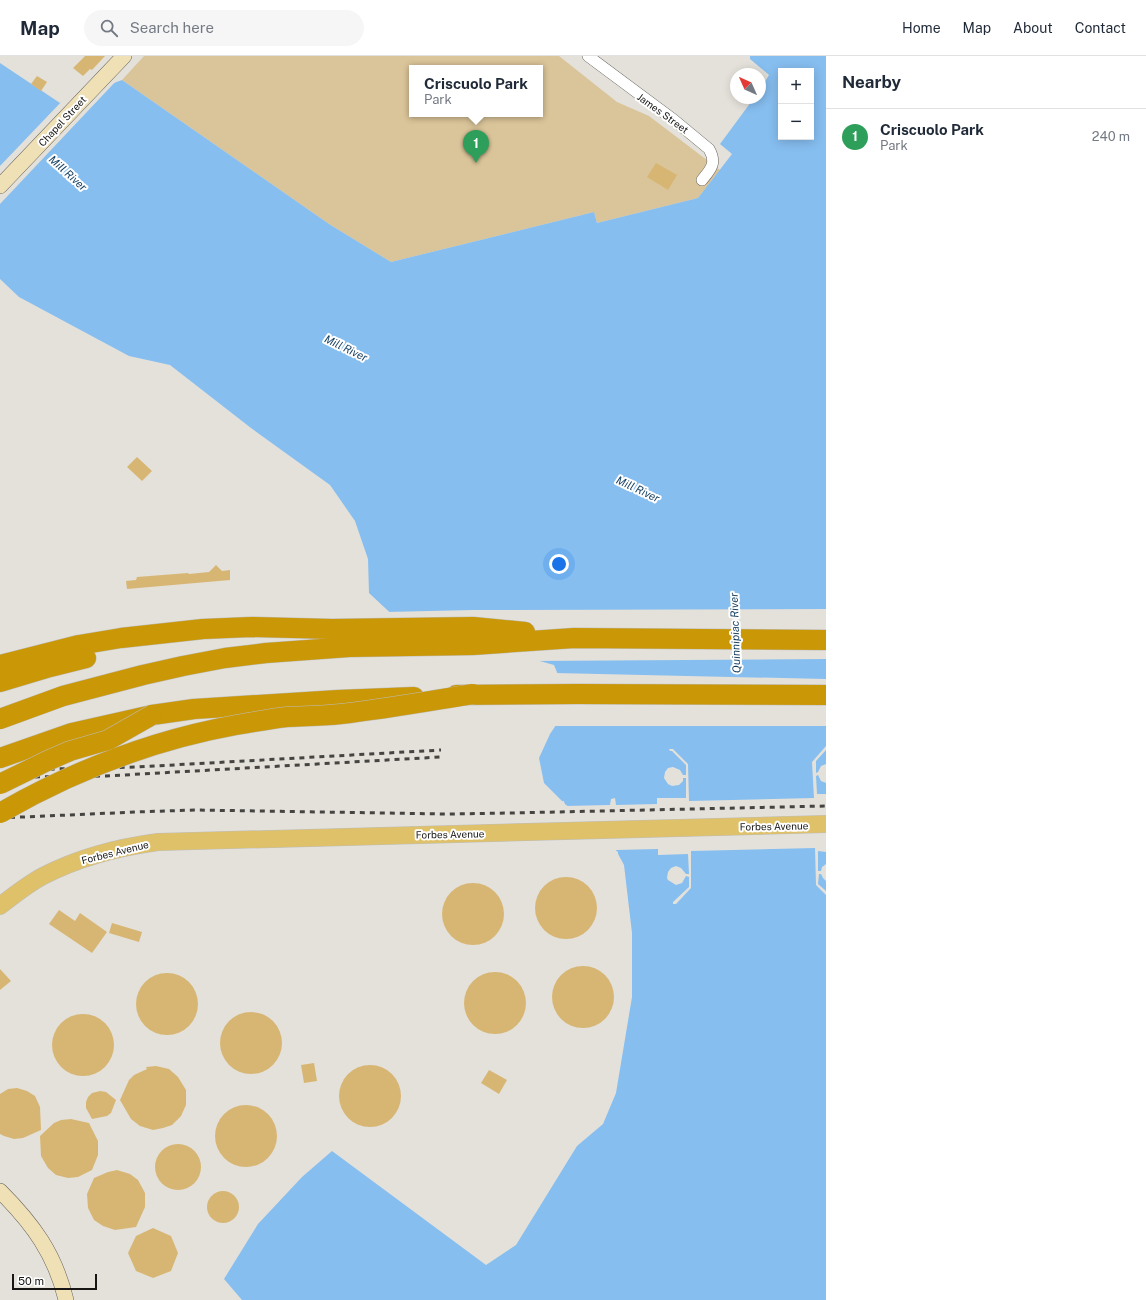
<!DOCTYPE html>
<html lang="en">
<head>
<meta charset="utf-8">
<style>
  :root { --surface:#fff; --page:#f6f6f7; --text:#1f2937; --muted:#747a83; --line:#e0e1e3; --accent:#1e6398 }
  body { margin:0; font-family:"Public Sans",sans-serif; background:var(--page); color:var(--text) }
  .controls { position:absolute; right:12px; top:12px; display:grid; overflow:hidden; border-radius:0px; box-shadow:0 2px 10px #0003 }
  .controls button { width:36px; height:36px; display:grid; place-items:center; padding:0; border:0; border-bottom:1px solid var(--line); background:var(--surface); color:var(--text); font:20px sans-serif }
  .compass { position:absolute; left:730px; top:12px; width:36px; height:36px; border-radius:50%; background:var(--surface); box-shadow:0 2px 10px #0003; rotate:315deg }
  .scale { position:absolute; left:12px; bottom:10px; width:85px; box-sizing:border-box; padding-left:4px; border:2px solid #171614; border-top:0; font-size:11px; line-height:14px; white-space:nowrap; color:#171614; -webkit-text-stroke:3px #fff; paint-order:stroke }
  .you { position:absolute; left:559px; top:508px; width:14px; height:14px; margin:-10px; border:3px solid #fff; border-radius:50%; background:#1a73e8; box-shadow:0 0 0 6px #1a73e833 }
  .badge { display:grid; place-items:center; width:26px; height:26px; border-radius:50%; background:var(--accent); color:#fff; font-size:13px; font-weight:700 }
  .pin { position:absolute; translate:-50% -33px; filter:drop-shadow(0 1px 2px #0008) }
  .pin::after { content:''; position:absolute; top:21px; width:14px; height:12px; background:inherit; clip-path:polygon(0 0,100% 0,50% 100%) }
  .popup { position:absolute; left:409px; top:9px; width:134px; height:52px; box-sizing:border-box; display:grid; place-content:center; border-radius:0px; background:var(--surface); filter:drop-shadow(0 1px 3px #0005); font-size:13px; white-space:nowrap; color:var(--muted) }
  .popup b { font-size:15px; color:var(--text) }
  .popup::after { content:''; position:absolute; left:50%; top:100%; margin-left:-8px; border:8px solid transparent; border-top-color:var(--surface) }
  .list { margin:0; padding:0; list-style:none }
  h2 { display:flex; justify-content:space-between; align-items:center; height:52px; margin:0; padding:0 16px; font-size:17px }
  h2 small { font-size:13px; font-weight:400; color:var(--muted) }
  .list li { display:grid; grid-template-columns:26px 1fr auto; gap:12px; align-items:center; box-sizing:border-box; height:56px; padding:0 16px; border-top:1px solid var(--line) }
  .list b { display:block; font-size:15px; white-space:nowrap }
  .list p { margin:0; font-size:13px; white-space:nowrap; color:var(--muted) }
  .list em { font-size:13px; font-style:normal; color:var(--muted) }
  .icon { flex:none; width:22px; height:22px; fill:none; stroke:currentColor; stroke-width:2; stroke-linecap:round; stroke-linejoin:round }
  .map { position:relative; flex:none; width:826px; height:1244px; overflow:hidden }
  header { display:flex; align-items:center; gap:24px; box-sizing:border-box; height:56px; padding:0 20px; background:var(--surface); border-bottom:1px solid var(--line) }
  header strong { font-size:19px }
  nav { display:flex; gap:22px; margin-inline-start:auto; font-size:14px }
  .search { width:280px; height:36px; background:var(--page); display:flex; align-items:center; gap:10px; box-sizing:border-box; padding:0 14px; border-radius:22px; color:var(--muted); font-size:15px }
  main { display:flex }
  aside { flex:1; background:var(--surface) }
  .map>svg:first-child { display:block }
  .green { fill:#dac499; fill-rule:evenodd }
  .water { fill:#86bef0; fill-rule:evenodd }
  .pier { fill:#e4e1da }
  .building { fill:#d7b674 }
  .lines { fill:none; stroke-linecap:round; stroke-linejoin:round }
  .minor-casing { stroke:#64615c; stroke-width:12 }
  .secondary-casing { stroke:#64615c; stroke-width:16 }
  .primary-casing { stroke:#bebebd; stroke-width:18 }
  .motorway-casing { stroke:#bebebd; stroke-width:21 }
  .minor { stroke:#fff; stroke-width:11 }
  .secondary { stroke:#efe0b5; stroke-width:15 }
  .primary { stroke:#dfc16a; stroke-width:17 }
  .motorway { stroke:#ca9707; stroke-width:20 }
  .rail { stroke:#454441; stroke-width:3; stroke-dasharray:5 5; stroke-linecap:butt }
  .motorway-bridge-casing { stroke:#bebebd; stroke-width:21; stroke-linecap:butt }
  .motorway-bridge { stroke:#ca9707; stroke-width:20 }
  .labels { text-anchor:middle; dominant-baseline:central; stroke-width:4; stroke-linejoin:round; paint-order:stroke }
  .street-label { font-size:10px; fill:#171614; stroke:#fff }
  .water-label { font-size:11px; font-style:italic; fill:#133d5e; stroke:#fff }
</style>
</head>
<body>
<header>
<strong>Map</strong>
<div class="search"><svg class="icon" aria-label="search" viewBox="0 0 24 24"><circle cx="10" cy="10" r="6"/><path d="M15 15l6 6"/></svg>Search here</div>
<nav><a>Home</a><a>Map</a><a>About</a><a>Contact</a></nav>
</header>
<main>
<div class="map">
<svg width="826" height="1244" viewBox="0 0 826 1244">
  <rect width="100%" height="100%" fill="#e4e1da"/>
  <!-- green -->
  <path class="green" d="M144,0H559L617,46L649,60L720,114L698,142L597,167L594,156L391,206L329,168L122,24ZM412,12H540V58H412Z"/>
  <!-- water -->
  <path class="water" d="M750,0H826V1244H242L224,1223L258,1168L302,1121L332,1095L486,1209L516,1189L577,1090L603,1068L616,1037L632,941V877L624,809L604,772L566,749L544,727L539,702L550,678L562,660L563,631L554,609L399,565L369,537L368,503L355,465L330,429L251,372L170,309L129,300L19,241L0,223V7L60,47L122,24L329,168L391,206L594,156L597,167L698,142L732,98L720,88L754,42H760V34L769,19L750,3ZM781,15H811V81H781Z"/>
  <!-- pier -->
  <g class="pier">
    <path d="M118,23L0,148V110L64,43Z"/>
    <path d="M826,553V603L531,605L398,567L386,556L473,554Z"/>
    <path d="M555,617L826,623V670H553L560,660L561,631Z"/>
    <path d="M826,690V694L816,705V717L818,716L821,710L826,708V727L821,725L818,719L816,720L817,738H826V796L818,795V815H821L822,811L826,808V825L823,822L821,818H819L818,828L826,835V839L816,829L815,792L691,795V832L676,848H673V846L689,831V821L686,820L682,827L676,829L668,824L667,822L668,816L671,812L676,810L681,812L686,818H689L688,798L658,799V793L616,794V795L618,796V801L603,774L565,751L560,746L564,745L565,750L610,749L611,743L615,742L616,749L657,748V742H686V722H683V725L679,729L672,730L668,728L664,722L665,716L668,712L673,711L680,714L683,719H686V709L672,695H670L669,693H673L688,708L689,745L814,742L812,706Z"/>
  </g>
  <!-- building -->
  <g class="building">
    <path d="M85,0H105L92,14L90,13L83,20L73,12Z"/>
    <path d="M37,20L47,26L41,35L31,28Z"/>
    <path d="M656,107L677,119L668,134L647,121Z"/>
    <path d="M137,401L152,415L142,425L127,411Z"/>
    <path d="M216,509L222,515L230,514V524L127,533L126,525L136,524L137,521L188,517L189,518L209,516Z"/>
    <circle cx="566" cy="852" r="31"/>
    <circle cx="473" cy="858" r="31"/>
    <path d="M59,854L75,865L80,857L107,876L92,897L49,868Z"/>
    <path d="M112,867L142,876L139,886L109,877Z"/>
    <circle cx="583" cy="941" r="31"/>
    <path d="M0,913L11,925L0,934Z"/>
    <circle cx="495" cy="947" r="31"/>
    <circle cx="167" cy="948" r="31"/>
    <circle cx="251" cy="987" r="31"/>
    <circle cx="83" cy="989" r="31"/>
    <path d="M314,1007L317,1025L304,1027L301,1009Z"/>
    <circle cx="370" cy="1040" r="31"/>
    <path d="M156,1010L169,1013L178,1021L186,1034V1049L181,1060L172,1069L163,1072L153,1074L140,1070L131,1063L120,1044L129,1024L134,1019L147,1013L146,1011Z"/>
    <path d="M489,1014L507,1024L499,1038L481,1027Z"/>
    <path d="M17,1032L27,1035L35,1040L40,1051L41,1074L23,1082L14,1083L4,1080L0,1078V1038L8,1033Z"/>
    <path d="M100,1035L106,1036L116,1044L111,1057L107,1060L92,1063L86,1052V1046L88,1041L92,1037Z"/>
    <circle cx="246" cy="1080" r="31"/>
    <path d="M71,1063L89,1067L98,1085V1099L92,1114L78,1121L68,1122L56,1119L48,1112L41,1100L40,1080L54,1067L61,1064Z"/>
    <circle cx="178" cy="1111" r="23"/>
    <path d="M117,1114L130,1118L138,1124L145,1137V1151L136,1171L115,1174L103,1170L94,1164L88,1152L87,1138L94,1122L108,1116Z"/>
    <circle cx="223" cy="1151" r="16"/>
    <path d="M153,1172L171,1180L178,1197L171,1215L153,1222L136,1215L128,1197L136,1180Z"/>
  </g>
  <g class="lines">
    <!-- minor casing -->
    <g class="minor-casing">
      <path id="minor" d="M588,0L674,64L709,93C717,107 711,113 702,124"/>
    </g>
    <!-- secondary casing -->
    <g class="secondary-casing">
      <g id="secondary">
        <path d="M0,130L124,0"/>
        <path d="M0,1135C33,1168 55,1198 66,1244"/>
      </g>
    </g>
    <!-- primary casing -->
    <g class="primary-casing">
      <path id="primary" d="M0,850C14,839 28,828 43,820C78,802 120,791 158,786L826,768"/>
    </g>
    <!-- motorway casing -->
    <g class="motorway-casing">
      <g id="motorway">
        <path d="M0,609L79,589L121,582L203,573L251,571L332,573L473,571L525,576"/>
        <path d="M0,626L50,611L86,602"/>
        <path d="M456,639L577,638L826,639"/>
        <path d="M0,663L63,640L143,619L183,610L225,602L266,597L349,591L473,589L574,582L826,584"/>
        <path d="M0,702L72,677L152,659L194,653L338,644L414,641"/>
      </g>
    </g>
    <!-- minor -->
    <use href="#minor" class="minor"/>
    <!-- secondary -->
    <use href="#secondary" class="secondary"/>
    <!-- primary -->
    <use href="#primary" class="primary"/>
    <!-- motorway -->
    <use href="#motorway" class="motorway"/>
    <!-- rail -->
    <g class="rail">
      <path d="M0,719L54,713L137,711L441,694"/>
      <path d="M25,721L106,720L440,701"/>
      <path d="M0,762L136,756L196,754L447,758L511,757L826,750"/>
    </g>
    <!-- motorway-bridge casing -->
    <g class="motorway-bridge-casing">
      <g id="motorway-bridge">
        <path d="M0,728L47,705L70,695L108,684L152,659"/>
        <path d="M0,757C73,715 153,684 236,669C253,666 270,663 287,661C305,660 323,660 341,658C385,653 429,645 473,638"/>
      </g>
    </g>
    <!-- motorway-bridge -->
    <use href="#motorway-bridge" class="motorway-bridge"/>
  </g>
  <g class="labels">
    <!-- street labels -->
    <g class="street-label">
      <text transform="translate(663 57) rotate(36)">James Street</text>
      <text transform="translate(62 65) rotate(-47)">Chapel Street</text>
      <text transform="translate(774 770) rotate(-1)">Forbes Avenue</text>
      <text transform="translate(450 778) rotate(-1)">Forbes Avenue</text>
      <text transform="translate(115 796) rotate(-14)">Forbes Avenue</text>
    </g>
    <!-- water labels -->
    <g class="water-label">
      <text transform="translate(68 117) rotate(42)">Mill River</text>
      <text transform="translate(346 292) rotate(26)">Mill River</text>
      <text transform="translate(638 433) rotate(25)">Mill River</text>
      <text transform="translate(735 577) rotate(-92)">Quinnipiac River</text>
    </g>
  </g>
</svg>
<div class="controls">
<button>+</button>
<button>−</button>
</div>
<svg class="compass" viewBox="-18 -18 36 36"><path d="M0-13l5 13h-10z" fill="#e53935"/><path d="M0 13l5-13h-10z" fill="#747a83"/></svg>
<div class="scale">50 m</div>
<div class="you"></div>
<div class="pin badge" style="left:476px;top:107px;background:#2e9e5b">1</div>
<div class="popup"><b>Criscuolo Park</b>Park</div>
</div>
<aside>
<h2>Nearby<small></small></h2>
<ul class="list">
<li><span class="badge" style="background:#2e9e5b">1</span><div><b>Criscuolo Park</b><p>Park</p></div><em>240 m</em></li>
</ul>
</aside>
</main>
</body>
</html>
